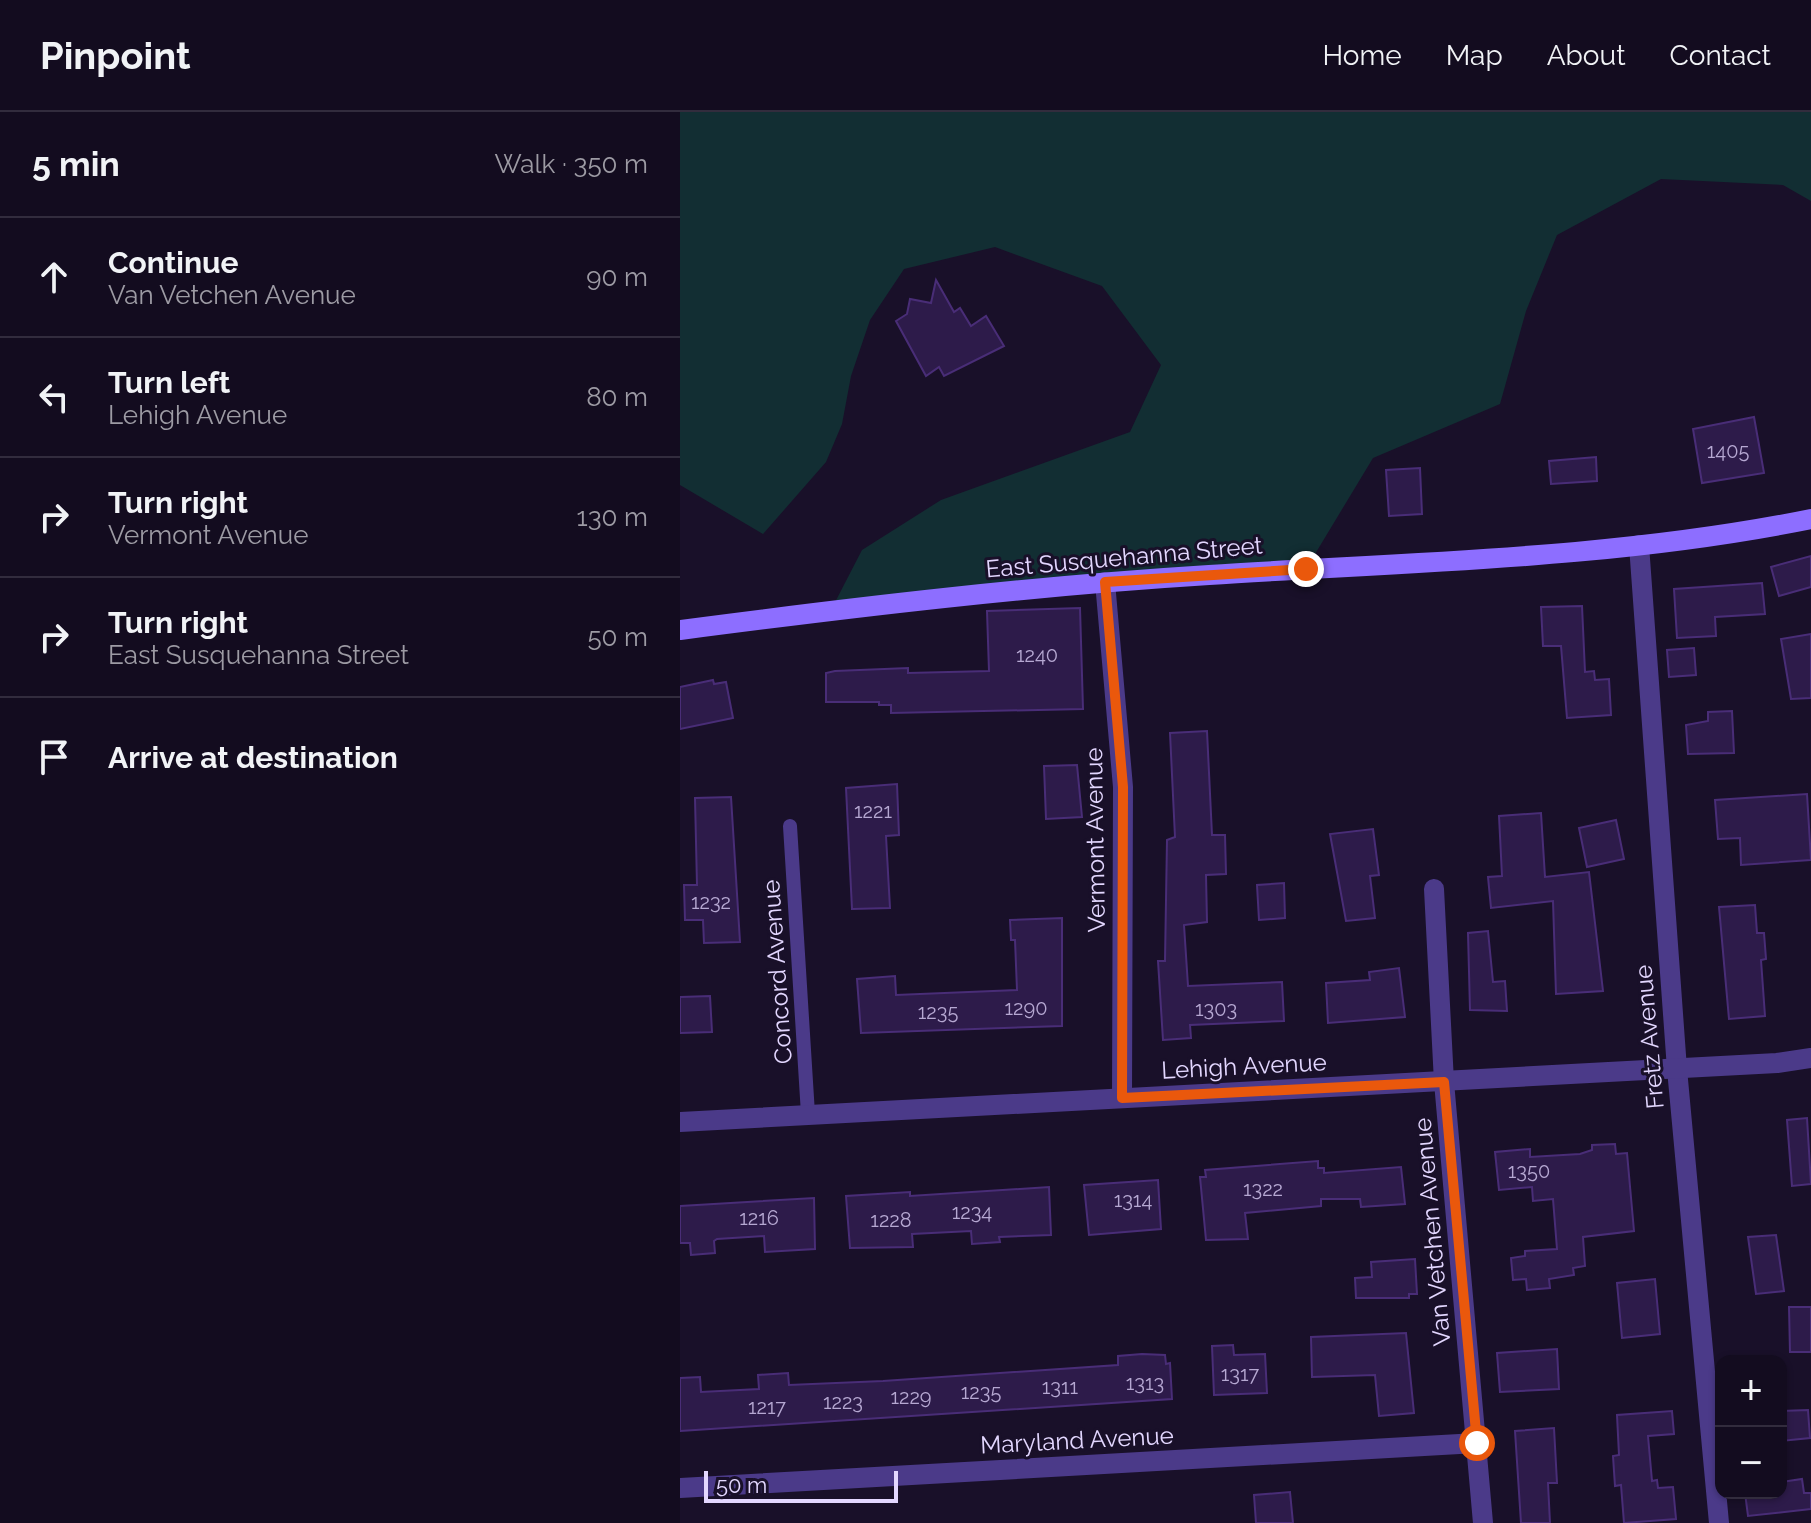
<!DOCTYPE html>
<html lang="en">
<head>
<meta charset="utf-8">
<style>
  :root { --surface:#130c1f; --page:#201a2c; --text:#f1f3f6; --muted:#9d9ba4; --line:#322c3d }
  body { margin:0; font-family:Raleway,sans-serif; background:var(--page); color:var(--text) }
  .controls { position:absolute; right:24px; bottom:24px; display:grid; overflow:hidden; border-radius:16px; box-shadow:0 2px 6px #0004 }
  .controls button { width:72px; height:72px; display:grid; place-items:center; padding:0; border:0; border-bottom:2px solid var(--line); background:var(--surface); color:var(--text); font:40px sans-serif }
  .scale { position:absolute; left:24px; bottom:20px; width:194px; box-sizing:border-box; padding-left:8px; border:4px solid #e3d7ff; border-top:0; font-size:22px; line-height:28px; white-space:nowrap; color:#e3d7ff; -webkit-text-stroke:6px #191029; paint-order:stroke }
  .stop { position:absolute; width:24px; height:24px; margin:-18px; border:6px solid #ea580c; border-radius:50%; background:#fff }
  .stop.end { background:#ea580c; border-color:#fff; box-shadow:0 2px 8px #0008 }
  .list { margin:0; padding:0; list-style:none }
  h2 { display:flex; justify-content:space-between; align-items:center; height:104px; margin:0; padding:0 32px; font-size:34px }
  h2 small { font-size:26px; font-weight:400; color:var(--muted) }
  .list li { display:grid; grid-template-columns:52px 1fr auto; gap:24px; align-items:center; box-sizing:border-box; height:120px; padding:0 32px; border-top:2px solid var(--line) }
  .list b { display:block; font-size:30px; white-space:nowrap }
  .list p { margin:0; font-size:26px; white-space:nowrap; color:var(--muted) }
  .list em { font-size:26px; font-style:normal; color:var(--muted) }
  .icon { flex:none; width:44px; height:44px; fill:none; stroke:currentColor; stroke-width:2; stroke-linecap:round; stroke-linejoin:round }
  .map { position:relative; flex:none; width:1131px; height:1411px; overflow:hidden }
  header { display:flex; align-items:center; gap:48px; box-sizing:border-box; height:112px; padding:0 40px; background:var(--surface); border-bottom:2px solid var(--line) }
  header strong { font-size:38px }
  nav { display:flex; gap:44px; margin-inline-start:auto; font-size:28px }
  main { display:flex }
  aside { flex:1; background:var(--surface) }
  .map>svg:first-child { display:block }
  .green { fill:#122e33 }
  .building { fill:#2d1b4a; stroke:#492d77; stroke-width:2 }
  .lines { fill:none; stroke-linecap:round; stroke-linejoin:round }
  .service { stroke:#4b3a89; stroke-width:14 }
  .minor { stroke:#4b3a89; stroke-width:20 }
  .secondary { stroke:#8d6eff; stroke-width:20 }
  .route { stroke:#ea580c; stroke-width:10 }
  .labels { text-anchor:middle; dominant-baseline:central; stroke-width:6; stroke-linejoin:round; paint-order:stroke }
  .number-label { font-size:20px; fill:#b6a8d2 }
  .street-label { font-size:24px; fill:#e3d7ff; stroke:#191029 }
</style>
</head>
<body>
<header>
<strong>Pinpoint</strong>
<nav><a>Home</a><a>Map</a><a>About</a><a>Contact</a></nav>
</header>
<main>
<aside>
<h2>5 min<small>Walk · 350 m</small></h2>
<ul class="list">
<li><svg class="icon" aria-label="ahead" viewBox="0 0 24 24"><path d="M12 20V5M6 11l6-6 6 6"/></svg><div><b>Continue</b><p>Van Vetchen Avenue</p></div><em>90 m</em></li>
<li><svg class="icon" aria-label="left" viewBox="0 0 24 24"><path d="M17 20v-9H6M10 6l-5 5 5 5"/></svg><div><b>Turn left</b><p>Lehigh Avenue</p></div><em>80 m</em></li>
<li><svg class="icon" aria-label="right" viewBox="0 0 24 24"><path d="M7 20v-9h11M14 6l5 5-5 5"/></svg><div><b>Turn right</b><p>Vermont Avenue</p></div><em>130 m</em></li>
<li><svg class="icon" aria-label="right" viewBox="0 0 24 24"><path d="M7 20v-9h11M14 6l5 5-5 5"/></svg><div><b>Turn right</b><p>East Susquehanna Street</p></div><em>50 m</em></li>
<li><svg class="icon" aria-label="arrive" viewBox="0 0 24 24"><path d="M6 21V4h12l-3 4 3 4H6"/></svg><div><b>Arrive at destination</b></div></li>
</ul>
</aside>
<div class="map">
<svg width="1131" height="1411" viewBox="0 0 1131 1411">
  <rect width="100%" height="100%" fill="#191029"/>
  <!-- green -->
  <path class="green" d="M0,0H1131V89L1103,73L981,67L877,123L846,199L820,292L693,346L626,457L151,498L182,438L261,388L450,320L481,253L422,174L315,135L224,157L190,208L171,264L162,312L146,350L83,422L0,373Z"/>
  <!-- building -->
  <g class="building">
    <path d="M256,168L274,200L280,196L291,214L306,204L324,234L264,264L259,255L246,264L216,209L227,202L230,187L251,191Z"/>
    <path d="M1074,305L1084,361L1022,371L1013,317Z"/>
    <path d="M916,345L917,369L871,372L869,349Z"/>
    <path d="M740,356L742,402L709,404L706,358Z"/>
    <path d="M1131,444V475L1099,484L1091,455Z"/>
    <path d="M1082,471L1085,502L1035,505L1036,524L997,526L994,477Z"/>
    <path d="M902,494L905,560L914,559L915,568L929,567L931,603L887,606L881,534H863L861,495Z"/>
    <path d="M400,496L403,597L211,601V593H199V590H146V561L155,559L228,556V561L309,559L307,499Z"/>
    <path d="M1131,522V586L1111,587L1101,527Z"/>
    <path d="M1014,536L1016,563L989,565L987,538Z"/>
    <path d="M33,568L34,572L46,570L53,606L0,617V575Z"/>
    <path d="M1052,599L1054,641L1008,642L1006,613L1028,609V600Z"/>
    <path d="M527,619L532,723H545L546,762L526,763L527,810L504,813L508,874L602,870L604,909L510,913L511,926L483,928L478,849H485L487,728L495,725L490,621Z"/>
    <path d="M397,653L402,705L366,707L364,654Z"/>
    <path d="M217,672L219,723L206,724L210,796L172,797L166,676Z"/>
    <path d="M1127,682L1131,748L1061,753L1060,726L1038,727L1035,688Z"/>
    <path d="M51,685L60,830L24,831L23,808H5L4,773H17L15,686Z"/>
    <path d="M861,701L865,765L909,760L923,879L876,882L873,789L811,796L808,765L822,764L819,704Z"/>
    <path d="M936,708L944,747L907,755L899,716Z"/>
    <path d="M693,717L699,763L690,764L695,806L666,809L650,722Z"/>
    <path d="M604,771L605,806L579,808L577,773Z"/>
    <path d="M1075,793L1077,821H1084L1086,847L1081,848L1085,904L1049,907L1039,795Z"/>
    <path d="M382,806V914L181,921L177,867L215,864L216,883L337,878L335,828H331L330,808Z"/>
    <path d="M808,819L813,870L825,869L827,899L790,898L788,821Z"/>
    <path d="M719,856L725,905L648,911L646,871L690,868L689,860Z"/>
    <path d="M30,884L32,920L0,921V885Z"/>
    <path d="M1127,1006L1131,1072L1112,1074L1107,1008Z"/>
    <path d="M935,1032L936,1042L947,1041L954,1119L903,1125L905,1154L893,1156L894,1163L869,1167L870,1176L847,1178L846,1167L833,1168L831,1146L845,1144V1139L877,1137L873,1087L853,1089L852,1075L819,1078L815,1040L850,1037V1045L900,1042L912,1038V1033Z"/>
    <path d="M638,1049V1056H644V1061L721,1055L725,1092L681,1095L680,1087H641V1094L565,1101L568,1127L526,1128L520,1065H526L525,1058Z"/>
    <path d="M478,1068L481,1117L409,1123L404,1073Z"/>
    <path d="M369,1075L371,1123L319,1125L320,1130L292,1132L291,1119L232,1122L233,1135L170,1136L166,1084L230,1080V1084Z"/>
    <path d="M134,1086L135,1137L85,1140L84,1124L37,1127L34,1129L35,1141L11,1143L10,1131H0V1094Z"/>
    <path d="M1096,1123L1104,1179L1076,1182L1068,1125Z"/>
    <path d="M735,1147L737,1182H729V1186H676L675,1166L692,1165L691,1150Z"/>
    <path d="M975,1167L980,1222L942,1226L937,1171Z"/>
    <path d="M1109,1195H1131V1240H1110Z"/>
    <path d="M726,1221L734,1301L699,1304L695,1263L632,1265L631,1225Z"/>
    <path d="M553,1233L554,1243L585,1242L587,1281L534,1283L532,1234Z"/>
    <path d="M877,1237L879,1277L820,1280L817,1241Z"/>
    <path d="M462,1242L485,1243L486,1252L490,1251L492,1287L0,1319V1266L20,1265L21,1280L79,1277L78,1263L108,1261L109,1273L203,1269L438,1253V1244Z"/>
    <path d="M1128,1298L1130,1326L1101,1329V1299Z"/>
    <path d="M992,1299L994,1322L968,1324L972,1369L977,1368L978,1376L993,1375L996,1407L944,1411L941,1373L935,1374L933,1344L939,1343L937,1303Z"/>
    <path d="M874,1316L877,1371H868L870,1411H841L835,1319Z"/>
    <path d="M1122,1367L1124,1381H1131V1397L1068,1404L1065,1381H1101V1370Z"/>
    <path d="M610,1380L613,1411H576L574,1383Z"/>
  </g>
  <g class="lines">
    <!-- service -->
    <path class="service" d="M110,714L128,1002"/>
    <!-- minor -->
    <g class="minor">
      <path d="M959,433L997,957L1039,1411"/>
      <path d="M425,470L443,675L442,986"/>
      <path d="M754,777L764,970L803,1411"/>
      <path d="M0,1010L1097,951L1131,946"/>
      <path d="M0,1376L797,1331"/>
    </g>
    <!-- secondary -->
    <path class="secondary" d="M0,518C176,495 352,474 529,463C730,450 934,447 1131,407"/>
  </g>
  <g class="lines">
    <!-- route -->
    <path class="route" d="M626,457L425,470L443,675L442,986L764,970L797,1331"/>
  </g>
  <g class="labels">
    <!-- number labels -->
    <g class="number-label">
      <text x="1048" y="339">1405</text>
      <text x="357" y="543">1240</text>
      <text x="193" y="699">1221</text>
      <text x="31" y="790">1232</text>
      <text x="346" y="896">1290</text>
      <text x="536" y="897">1303</text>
      <text x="258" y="900">1235</text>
      <text x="849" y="1059">1350</text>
      <text x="583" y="1077">1322</text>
      <text x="453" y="1088">1314</text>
      <text x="292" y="1100">1234</text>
      <text x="79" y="1106">1216</text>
      <text x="211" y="1108">1228</text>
      <text x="560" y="1262">1317</text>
      <text x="465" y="1271">1313</text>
      <text x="380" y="1275">1311</text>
      <text x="301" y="1280">1235</text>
      <text x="231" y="1285">1229</text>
      <text x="163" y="1290">1223</text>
      <text x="87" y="1295">1217</text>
    </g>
    <!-- street labels -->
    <g class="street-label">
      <text transform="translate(444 445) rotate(-5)">East Susquehanna Street</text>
      <text transform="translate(415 728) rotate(-91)">Vermont Avenue</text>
      <text transform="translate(97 860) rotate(-94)">Concord Avenue</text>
      <text transform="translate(969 925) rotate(-95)">Fretz Avenue</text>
      <text transform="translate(564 954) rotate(-3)">Lehigh Avenue</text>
      <text transform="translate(752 1120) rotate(-95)">Van Vetchen Avenue</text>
      <text transform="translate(397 1328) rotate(-3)">Maryland Avenue</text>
    </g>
  </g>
</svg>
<div class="controls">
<button>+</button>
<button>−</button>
</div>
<div class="scale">50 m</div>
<div class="stop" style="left:797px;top:1331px"></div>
<div class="stop end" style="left:626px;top:457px"></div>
</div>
</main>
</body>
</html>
